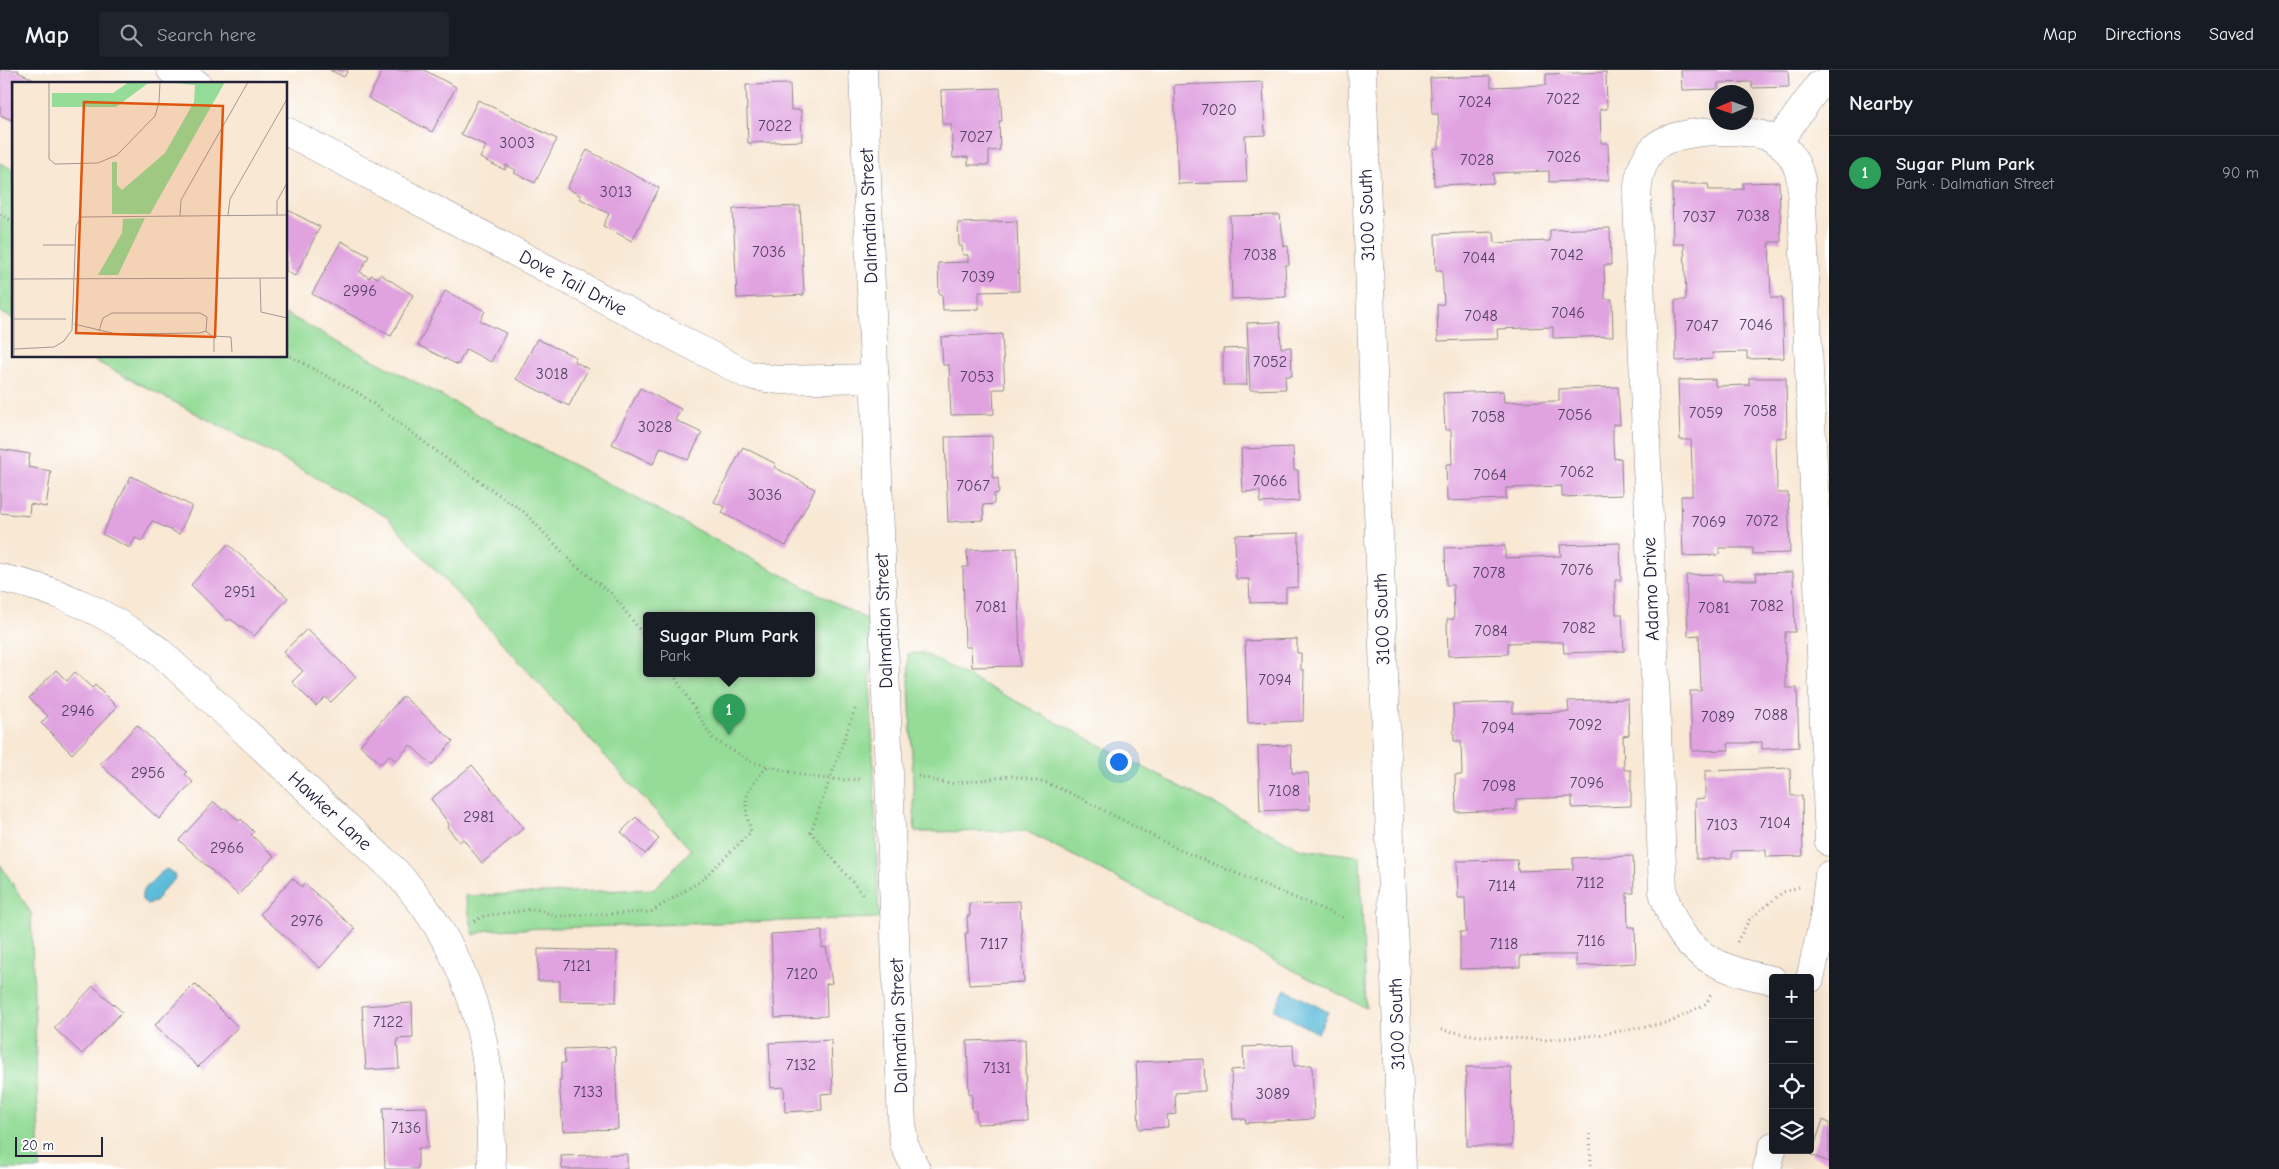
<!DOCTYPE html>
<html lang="en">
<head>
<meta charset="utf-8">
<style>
  :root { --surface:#171b24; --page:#20242c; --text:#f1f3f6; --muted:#9ea1a6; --line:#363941; --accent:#ea580c }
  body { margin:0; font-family:"Comic Neue",sans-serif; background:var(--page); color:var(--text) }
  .controls { position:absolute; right:15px; bottom:15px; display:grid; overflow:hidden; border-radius:5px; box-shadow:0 5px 20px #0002 }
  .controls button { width:45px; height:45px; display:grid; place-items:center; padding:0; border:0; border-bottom:1px solid var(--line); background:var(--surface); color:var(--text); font:25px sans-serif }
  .compass { position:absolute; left:1709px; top:15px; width:45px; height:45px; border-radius:50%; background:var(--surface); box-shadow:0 5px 20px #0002; rotate:268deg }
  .scale { position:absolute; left:15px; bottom:12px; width:88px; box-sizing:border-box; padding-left:5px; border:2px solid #22223b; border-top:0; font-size:14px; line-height:18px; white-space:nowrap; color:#22223b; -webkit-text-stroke:4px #fff; paint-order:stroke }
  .you { position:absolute; left:1118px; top:691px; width:18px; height:18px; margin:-12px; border:4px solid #fff; border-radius:50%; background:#1a73e8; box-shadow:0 0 0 8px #1a73e833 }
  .badge { display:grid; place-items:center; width:32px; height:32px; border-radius:50%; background:var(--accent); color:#fff; font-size:16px; font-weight:700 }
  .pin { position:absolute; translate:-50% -41px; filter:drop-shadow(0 1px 2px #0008) }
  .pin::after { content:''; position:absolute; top:26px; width:18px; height:15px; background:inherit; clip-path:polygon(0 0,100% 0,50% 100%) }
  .popup { position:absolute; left:643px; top:542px; width:172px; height:65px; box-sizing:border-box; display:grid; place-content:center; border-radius:5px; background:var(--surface); filter:drop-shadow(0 1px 4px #0005); font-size:16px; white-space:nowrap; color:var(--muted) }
  .popup b { font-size:19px; color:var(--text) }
  .popup::after { content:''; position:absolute; left:50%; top:100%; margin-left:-10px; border:10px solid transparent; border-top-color:var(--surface) }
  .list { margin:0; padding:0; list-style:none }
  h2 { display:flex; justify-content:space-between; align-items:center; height:65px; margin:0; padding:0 20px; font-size:21px }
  h2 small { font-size:16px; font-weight:400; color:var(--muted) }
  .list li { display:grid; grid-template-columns:32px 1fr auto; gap:15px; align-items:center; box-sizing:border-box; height:75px; padding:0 20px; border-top:1px solid var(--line) }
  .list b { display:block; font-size:19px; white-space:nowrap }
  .list p { margin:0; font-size:16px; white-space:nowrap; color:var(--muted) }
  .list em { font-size:16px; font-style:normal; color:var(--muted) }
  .icon { flex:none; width:28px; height:28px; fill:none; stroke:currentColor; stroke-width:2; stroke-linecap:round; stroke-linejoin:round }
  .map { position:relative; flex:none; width:1829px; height:1099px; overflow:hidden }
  header { display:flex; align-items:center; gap:30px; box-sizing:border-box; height:70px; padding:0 25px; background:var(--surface); border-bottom:1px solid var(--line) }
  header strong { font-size:24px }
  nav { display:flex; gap:28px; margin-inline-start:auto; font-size:18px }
  .search { width:350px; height:45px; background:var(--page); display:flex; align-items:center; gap:12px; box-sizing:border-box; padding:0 18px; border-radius:5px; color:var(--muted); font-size:19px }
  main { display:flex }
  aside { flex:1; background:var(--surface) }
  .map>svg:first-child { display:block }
  .green { fill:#94dc97; stroke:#5b7f69; fill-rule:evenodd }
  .water { fill:#5bbbd9; stroke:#3e6e8a }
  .building { fill:#e0a3e0 }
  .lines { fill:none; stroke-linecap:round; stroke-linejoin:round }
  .minor-casing { stroke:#8d8588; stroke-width:29 }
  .major-casing { stroke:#8d8588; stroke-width:29 }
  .path { stroke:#8d8588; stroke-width:3; stroke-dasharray:1 4; stroke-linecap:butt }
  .minor { stroke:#fff; stroke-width:28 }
  .major { stroke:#fff; stroke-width:28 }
  .labels { text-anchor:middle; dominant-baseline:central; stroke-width:4; stroke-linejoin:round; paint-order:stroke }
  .number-label { font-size:16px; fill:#524264 }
  .street-label { font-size:19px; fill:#22223b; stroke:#fff }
  .inset-road { fill:none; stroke:#a29997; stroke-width:1 }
  .view { fill:#de560e; fill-opacity:0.15; stroke:#de560e; stroke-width:2.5 }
  .inset-edge { fill:none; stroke:#22223b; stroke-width:2.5 }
</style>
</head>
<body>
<header>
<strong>Map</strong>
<div class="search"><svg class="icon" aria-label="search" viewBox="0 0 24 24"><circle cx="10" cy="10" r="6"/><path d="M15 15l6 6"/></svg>Search here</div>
<nav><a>Map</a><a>Directions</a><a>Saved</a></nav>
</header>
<main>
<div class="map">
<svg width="1829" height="1099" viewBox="0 0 1829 1099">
  <rect width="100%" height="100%" fill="#fff"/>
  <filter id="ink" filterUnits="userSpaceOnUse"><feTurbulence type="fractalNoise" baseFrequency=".02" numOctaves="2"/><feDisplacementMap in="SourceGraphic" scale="10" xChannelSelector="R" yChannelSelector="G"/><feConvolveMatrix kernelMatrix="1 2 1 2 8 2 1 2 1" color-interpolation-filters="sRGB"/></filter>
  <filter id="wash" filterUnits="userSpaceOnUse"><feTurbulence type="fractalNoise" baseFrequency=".0096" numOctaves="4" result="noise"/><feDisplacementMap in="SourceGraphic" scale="20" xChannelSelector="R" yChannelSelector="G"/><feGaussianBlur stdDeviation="1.12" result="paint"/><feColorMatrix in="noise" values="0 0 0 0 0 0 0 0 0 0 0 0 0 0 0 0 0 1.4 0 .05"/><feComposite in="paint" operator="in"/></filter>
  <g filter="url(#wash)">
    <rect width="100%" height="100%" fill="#f8e8d4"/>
    <!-- green -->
    <g class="green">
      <path d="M0,93L14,100V249L0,242Z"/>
      <path d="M286,244L868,550L879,848L488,860L474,865L465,826L654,819L691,780L387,447L270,382L86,286H286ZM646,546H812V604H646Z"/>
      <path d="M923,583L1301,779L1360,786L1366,938L1026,761L915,762L908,584Z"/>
      <path d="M0,794L31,843L40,1099H0Z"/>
    </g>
    <!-- water -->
    <g class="water">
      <path d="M167,799L174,804L175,809L164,819L155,832L147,834L142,830V823C146,817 161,801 167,799Z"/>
      <path d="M1285,919L1328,942L1318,963L1274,940Z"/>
    </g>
    <g id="blocks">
      <!-- building -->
      <g class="building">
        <path d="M0,0H19L18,2L36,11L35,14H14V51L0,45Z"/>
        <path d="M330,0H348L344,7Z"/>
        <path d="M383,0H424L456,17L432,62L368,28Z"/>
        <path d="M1681,0H1788L1789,17L1752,18V12L1718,13V19L1682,20Z"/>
        <path d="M1606,2L1607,39H1600L1601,73H1608L1609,110L1549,112V101L1493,103L1494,113L1434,115L1433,79L1439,78V61L1438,44H1432L1430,8L1490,6L1491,17L1546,15V4Z"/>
        <path d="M1263,12L1265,65L1245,66L1247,112L1178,114L1174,15Z"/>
        <path d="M790,14L791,40H801L802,71L748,73L746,15Z"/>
        <path d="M1000,18L1002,51H999L1000,80L989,81V95H968V87L953,88L951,54H942L941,20Z"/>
        <path d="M478,30L557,69L535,113L514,103L516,100L506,95L505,100L480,88L486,76L461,64Z"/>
        <path d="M587,80L659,118L632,171L603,156L609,144L579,128L581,126L567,118Z"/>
        <path d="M1779,112L1781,172H1769L1771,228H1782L1784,288L1747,289V282L1712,283L1713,289L1676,291L1675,230H1686L1684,174H1673L1672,114H1708L1709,120H1726L1743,119V113Z"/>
        <path d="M800,136L804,225L737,228L733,139Z"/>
        <path d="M286,139L320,157L295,206L286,201Z"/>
        <path d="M1280,145L1284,176H1288L1289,195H1285L1286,227L1232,229L1230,146Z"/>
        <path d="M1017,151L1019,221L979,222V239L943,240L942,224H939L938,193L968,192V185H963L962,176H959L958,153Z"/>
        <path d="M1610,158L1611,195H1604L1605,229H1612L1613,266L1553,268V257L1497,259L1498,269L1438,271L1437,235L1444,234L1442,200H1436L1435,164L1494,162L1495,173L1550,171V160Z"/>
        <path d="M341,171L369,186L360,202L370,208L371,205L378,208L380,204L413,225L391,266L312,224Z"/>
        <path d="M445,221L485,241L480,251L506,263L491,292L466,279L458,295L418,275Z"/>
        <path d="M1280,252L1281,278L1291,277L1292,306H1285L1286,319L1250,320L1247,253Z"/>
        <path d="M1002,264L1005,319H993L994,344L951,345L949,295H943L941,267Z"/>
        <path d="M537,269L576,287L574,291L588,299L569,336L516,309Z"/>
        <path d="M1246,278L1247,315H1223V279Z"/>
        <path d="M1749,308H1786L1787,367L1776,368L1777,423H1788L1790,483L1753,484V478H1719V485L1683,486L1681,426H1692V398L1691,370H1680L1678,310L1715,309V316L1749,315Z"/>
        <path d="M1618,317L1620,355L1613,354V372L1614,389L1621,388L1622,425L1562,427V416L1506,418V429L1447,431L1446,394H1452L1451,360H1445L1443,323L1503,321L1504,332L1559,331V319Z"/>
        <path d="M640,318L681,339L675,350L702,363L688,390L661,377L653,394L612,374Z"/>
        <path d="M992,366L993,408H998L999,423L994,424V434L983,435L984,450L948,452L945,367Z"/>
        <path d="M743,377L776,394L774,397L815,419L786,476L722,443L725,437L714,432Z"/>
        <path d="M1293,377L1294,400H1298L1299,431L1260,433V421L1243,422L1241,379Z"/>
        <path d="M0,379L30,384L28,397L51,401L46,437L30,434L29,446L0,443Z"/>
        <path d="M131,406L192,436L179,464L152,451L142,471L135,468L130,478L102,464Z"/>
        <path d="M1299,463L1298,517L1286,518V532L1250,533L1249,509H1236L1235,465Z"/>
        <path d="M1620,473L1621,510H1615V527L1616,544H1622L1624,581L1564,583L1563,572H1536L1508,573V584L1448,586L1447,549H1454L1453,515H1446L1445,478L1505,476V488L1561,486L1560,475Z"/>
        <path d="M228,474L288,528L254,566L230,549L228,551L191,515Z"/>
        <path d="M1017,478L1020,596L972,597L971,577H965L963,497H968L967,480Z"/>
        <path d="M1793,502L1795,562H1785L1786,618H1797L1799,677L1762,679V672L1746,673H1728L1729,680L1692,681L1690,621H1701L1699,565L1688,566L1686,505L1722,504L1723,511L1739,510H1757L1756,503Z"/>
        <path d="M307,559L356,607L331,632L325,627L316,636L292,612L303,601L283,582Z"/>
        <path d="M1297,569V583H1301V600H1304L1303,651L1248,653L1245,571Z"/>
        <path d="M56,600L67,611L75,602L92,618L95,615L117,637L72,684L41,653L48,646L29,628Z"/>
        <path d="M403,626L453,671L432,695L410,675L396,691L389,685L381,694L360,675Z"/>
        <path d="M1628,629L1629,665L1623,666L1624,700H1631V736L1572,738V727L1516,729V740L1456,742L1455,705H1462L1461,671H1454L1453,634L1513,632V643L1569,642L1568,631Z"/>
        <path d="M137,655L187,702L185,704L193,712L159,749L100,694Z"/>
        <path d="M1291,675L1292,703H1308L1310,739L1260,741L1258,676Z"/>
        <path d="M472,695L524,758L482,793L463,769L459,772L447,757L449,754L431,729Z"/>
        <path d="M1790,698L1791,726H1802L1803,786L1766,787V780L1732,781V788L1696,789L1695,729L1705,728V701Z"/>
        <path d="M214,732L223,740L225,738L239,751L241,749L254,762L251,765L274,786L238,825L179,770Z"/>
        <path d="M636,747L659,769L645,784L621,762Z"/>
        <path d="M1633,786L1634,823H1627L1628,857H1635L1636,893L1576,896V885H1548L1520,886V897L1460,899V862H1466L1465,828H1458L1457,791L1517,790L1518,801L1573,799V788Z"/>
        <path d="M292,808L302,817L304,813L355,859L320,898L260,844Z"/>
        <path d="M1020,831L1024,912L969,915L965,863H968L967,846H970L969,833Z"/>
        <path d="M822,861V878L826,877L832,913L826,914L827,946L775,948L771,864Z"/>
        <path d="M538,879L617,881L616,932L560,931V911H538Z"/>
        <path d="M195,914L238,957L198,997L155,955Z"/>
        <path d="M93,916L122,942L82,984L54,958Z"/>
        <path d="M412,933L413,968L397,969L399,998L366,1000L362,936Z"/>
        <path d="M1025,969L1028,1052L977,1054L976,1041H972V1024H969L967,971Z"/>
        <path d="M831,970L833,1023L821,1024L822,1040L785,1042L784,1017L771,1018L769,973Z"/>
        <path d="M1293,975L1294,996L1312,995L1314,1049L1246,1053L1245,1049H1233L1231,1000L1244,999L1243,977Z"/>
        <path d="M615,977L618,1059L563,1061L559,1010H561V993H565L564,979Z"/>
        <path d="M1204,989L1205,1021L1175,1023L1176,1044L1167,1045L1168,1057L1139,1059L1136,992Z"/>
        <path d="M1466,997H1511L1512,1076H1467Z"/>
        <path d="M427,1037L428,1078H418V1099H385L383,1038Z"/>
        <path d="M1823,1050L1829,1053V1092L1811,1085Z"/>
        <path d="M627,1084V1099H562L561,1086Z"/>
      </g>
    </g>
  </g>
  <g filter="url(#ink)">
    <use href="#blocks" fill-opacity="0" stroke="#8d8588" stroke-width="1"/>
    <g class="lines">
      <!-- minor casing -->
      <g class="minor-casing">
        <g id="minor">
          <path d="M171,0L197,14"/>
          <path d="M863,0L902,1056L904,1074L916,1099"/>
          <path d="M286,61L748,305L779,310L875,308"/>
          <path d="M1778,72L1819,15L1829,11"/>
          <path d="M0,508C60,519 110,545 158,580L396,802C447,857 477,922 487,996C491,1030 490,1065 492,1099"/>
          <path d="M1810,909L1824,848L1829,805"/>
          <path d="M1773,910C1714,899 1680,883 1663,822L1637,127C1638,109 1641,91 1655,77C1675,58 1755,56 1777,71C1790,80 1798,95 1801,110L1829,772"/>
          <path d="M1767,1099L1773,1076"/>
        </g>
      </g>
      <!-- major casing -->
      <g class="major-casing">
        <path id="major" d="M1362,0L1402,1099"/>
      </g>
      <!-- path -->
      <g class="path">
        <path d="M0,144L14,152"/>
        <path d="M286,284L360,324L443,386L524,442L576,496L613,525L646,568"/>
        <path d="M673,604L713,669L752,692L810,707L841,710L862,709"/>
        <path d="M855,639L811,762L863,825"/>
        <path d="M918,706L949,714L1011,706L1047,713L1076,726L1180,780L1346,849"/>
        <path d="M474,851L484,846L535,839L557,846L651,842L702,810L751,762C742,728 744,722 768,696"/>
        <path d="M1737,872L1749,850L1783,822L1799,817"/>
        <path d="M1441,960L1479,966L1545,970L1598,965L1671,952L1707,933L1712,922"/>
        <path d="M1590,1064L1591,1099"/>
      </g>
      <!-- minor -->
      <use href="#minor" class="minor"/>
      <!-- major -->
      <use href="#major" class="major"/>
    </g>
  </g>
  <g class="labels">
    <!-- number labels -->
    <g class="number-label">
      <text x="1563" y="29">7022</text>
      <text x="1475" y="32">7024</text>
      <text x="1219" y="40">7020</text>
      <text x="775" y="56">7022</text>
      <text x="976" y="67">7027</text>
      <text x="517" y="73">3003</text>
      <text x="1564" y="87">7026</text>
      <text x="1477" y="90">7028</text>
      <text x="616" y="122">3013</text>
      <text x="1753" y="146">7038</text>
      <text x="1699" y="147">7037</text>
      <text x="769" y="182">7036</text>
      <text x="1260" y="185">7038</text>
      <text x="1567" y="185">7042</text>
      <text x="1479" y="188">7044</text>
      <text x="978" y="207">7039</text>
      <text x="360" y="221">2996</text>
      <text x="1568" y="243">7046</text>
      <text x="1481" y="246">7048</text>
      <text x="1756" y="255">7046</text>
      <text x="1702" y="256">7047</text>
      <text x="1270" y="292">7052</text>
      <text x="552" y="304">3018</text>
      <text x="977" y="307">7053</text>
      <text x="1760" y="341">7058</text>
      <text x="1706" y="343">7059</text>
      <text x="1575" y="345">7056</text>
      <text x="1488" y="347">7058</text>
      <text x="655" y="357">3028</text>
      <text x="1577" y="402">7062</text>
      <text x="1490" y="405">7064</text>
      <text x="1270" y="411">7066</text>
      <text x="973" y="416">7067</text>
      <text x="765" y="425">3036</text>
      <text x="1762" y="451">7072</text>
      <text x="1709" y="452">7069</text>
      <text x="1577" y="500">7076</text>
      <text x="1489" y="503">7078</text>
      <text x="240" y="522">2951</text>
      <text x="1767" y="536">7082</text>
      <text x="991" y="537">7081</text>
      <text x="1714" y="538">7081</text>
      <text x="1579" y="558">7082</text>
      <text x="1491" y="561">7084</text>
      <text x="1275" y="610">7094</text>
      <text x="78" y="641">2946</text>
      <text x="1771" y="645">7088</text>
      <text x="1718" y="647">7089</text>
      <text x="1585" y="655">7092</text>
      <text x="1498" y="658">7094</text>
      <text x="148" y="703">2956</text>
      <text x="1587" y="713">7096</text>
      <text x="1499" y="716">7098</text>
      <text x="1284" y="721">7108</text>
      <text x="479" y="747">2981</text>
      <text x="1775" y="753">7104</text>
      <text x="1722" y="755">7103</text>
      <text x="227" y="778">2966</text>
      <text x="1590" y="813">7112</text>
      <text x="1502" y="816">7114</text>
      <text x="307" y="851">2976</text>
      <text x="1591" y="871">7116</text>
      <text x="994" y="874">7117</text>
      <text x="1504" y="874">7118</text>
      <text x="577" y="896">7121</text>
      <text x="802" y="904">7120</text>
      <text x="388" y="952">7122</text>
      <text x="801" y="995">7132</text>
      <text x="997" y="998">7131</text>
      <text x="588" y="1022">7133</text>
      <text x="1273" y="1024">3089</text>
      <text x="406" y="1058">7136</text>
    </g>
    <!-- street labels -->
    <g class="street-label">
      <text transform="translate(1367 145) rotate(-92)">3100 South</text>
      <text transform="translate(869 146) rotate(-92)">Dalmatian Street</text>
      <text transform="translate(573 213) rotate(28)">Dove Tail Drive</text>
      <text transform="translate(1651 519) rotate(-92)">Adamo Drive</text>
      <text transform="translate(1382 549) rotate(-92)">3100 South</text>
      <text transform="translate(884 551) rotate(-92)">Dalmatian Street</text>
      <text transform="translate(330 741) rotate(43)">Hawker Lane</text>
      <text transform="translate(1397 954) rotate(-92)">3100 South</text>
      <text transform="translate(899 956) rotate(-92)">Dalmatian Street</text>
    </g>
  </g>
  <!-- overview -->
  <g transform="translate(12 12)">
    <rect width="275" height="275" fill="#f8e8d4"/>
    <path d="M117,0L146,2H135L104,25H40V11H101ZM151,0H213L138,132H100V80H105V103L110,108L153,71L182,20L183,3ZM133,136L106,193H86L110,151L111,137Z" fill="#94dc97"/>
    <path class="inset-road" d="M1,0L2,275M37,0V77L43,82L86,81L105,73L143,34L147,20L148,0M216,133L218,117L275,17M265,133V119L275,101M168,134L169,118L236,0M31,163H63M248,196L249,230L275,236M1,197L275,196M2,237H54M62,242L104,252L188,251L194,249M87,249L91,236L100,231H188L195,235L194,249M194,249L202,256V270M201,254L219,255L220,270M2,267L42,265L52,259L60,248L64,144L69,135L275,133"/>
    <path class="view" d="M72,20L211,24L203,255L64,251Z"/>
    <rect width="275" height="275" class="inset-edge"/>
  </g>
</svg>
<div class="controls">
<button>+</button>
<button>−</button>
<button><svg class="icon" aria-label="locate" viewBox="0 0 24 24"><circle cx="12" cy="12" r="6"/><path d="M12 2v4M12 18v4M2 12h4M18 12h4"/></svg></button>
<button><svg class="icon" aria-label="layers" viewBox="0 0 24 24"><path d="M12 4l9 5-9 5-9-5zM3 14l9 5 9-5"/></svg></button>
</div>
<svg class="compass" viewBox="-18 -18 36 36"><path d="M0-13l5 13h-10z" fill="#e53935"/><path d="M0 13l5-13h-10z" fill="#9ea1a6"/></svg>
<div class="scale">20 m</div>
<div class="you"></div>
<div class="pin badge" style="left:729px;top:665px;background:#2e9e5b">1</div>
<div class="popup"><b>Sugar Plum Park</b>Park</div>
</div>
<aside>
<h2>Nearby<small></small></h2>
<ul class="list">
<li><span class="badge" style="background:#2e9e5b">1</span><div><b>Sugar Plum Park</b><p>Park · Dalmatian Street</p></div><em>90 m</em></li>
</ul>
</aside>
</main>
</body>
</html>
